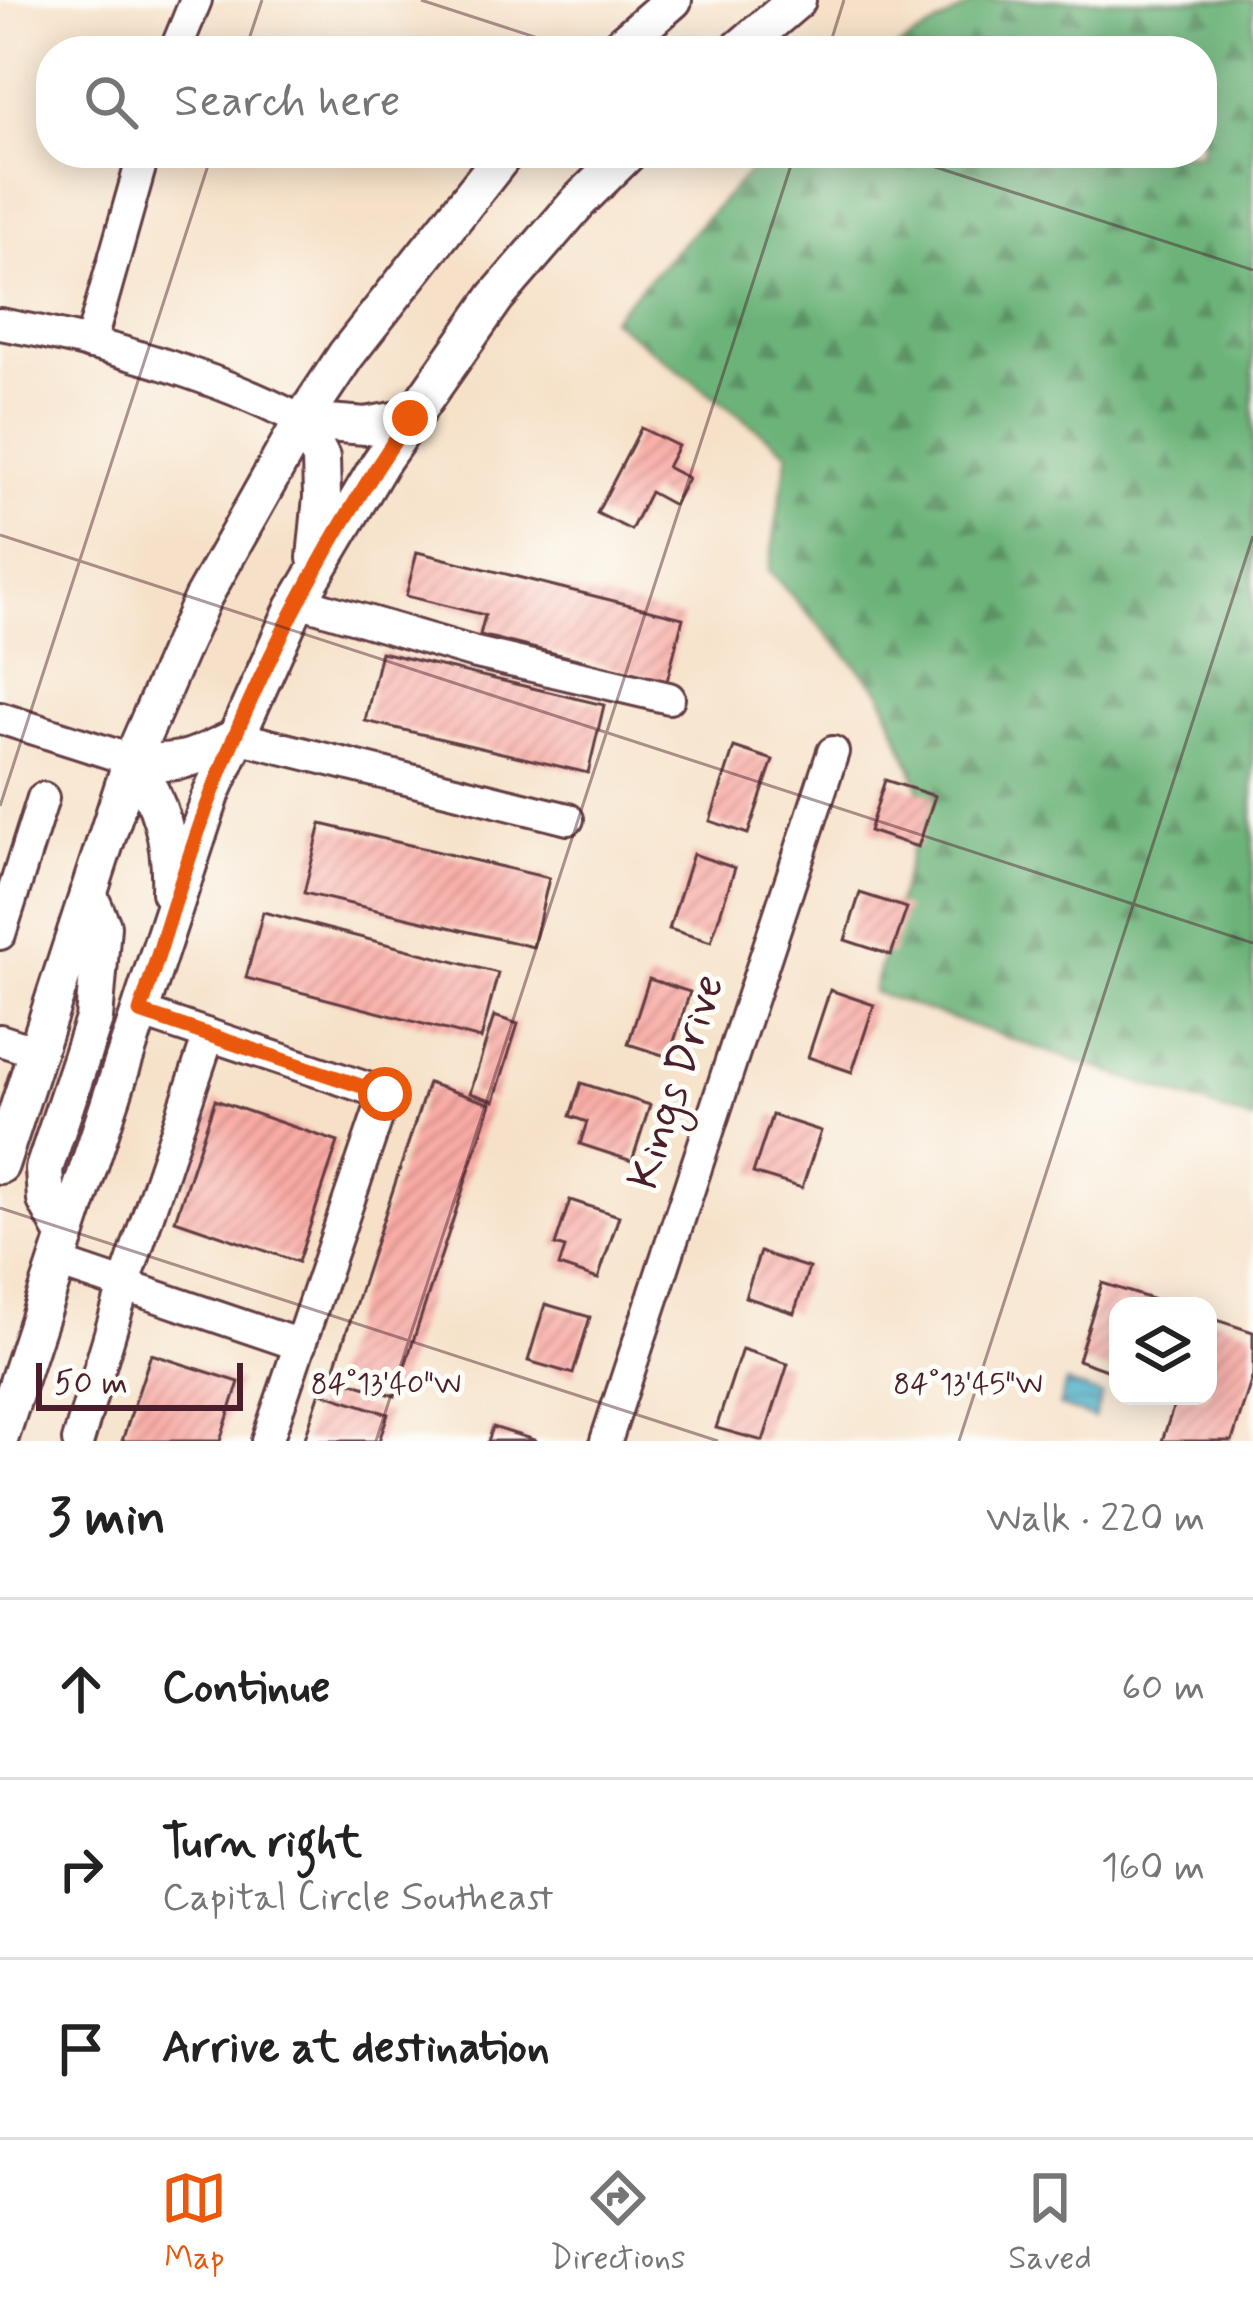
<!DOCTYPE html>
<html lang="en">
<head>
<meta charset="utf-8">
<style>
  :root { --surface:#fff; --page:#f2f2f2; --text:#222; --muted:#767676; --line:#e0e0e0; --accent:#ea580c }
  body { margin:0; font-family:Mynerve,sans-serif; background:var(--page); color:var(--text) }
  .controls { position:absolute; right:36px; bottom:36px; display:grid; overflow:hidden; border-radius:24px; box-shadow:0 6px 30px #0003 }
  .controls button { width:108px; height:108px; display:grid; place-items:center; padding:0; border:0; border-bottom:3px solid var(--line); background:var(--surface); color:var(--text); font:60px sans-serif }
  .scale { position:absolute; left:36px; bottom:30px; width:207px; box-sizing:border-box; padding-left:12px; border:6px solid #4a1f2b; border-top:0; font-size:33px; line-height:42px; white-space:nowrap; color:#4a1f2b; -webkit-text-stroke:9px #fdfcf7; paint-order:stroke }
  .stop { position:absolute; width:36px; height:36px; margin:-27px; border:9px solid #ea580c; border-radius:50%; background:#fff }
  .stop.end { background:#ea580c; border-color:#fff; box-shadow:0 3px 12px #0008 }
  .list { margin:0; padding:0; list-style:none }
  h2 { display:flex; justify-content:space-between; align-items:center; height:156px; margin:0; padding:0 48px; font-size:51px }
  h2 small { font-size:39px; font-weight:400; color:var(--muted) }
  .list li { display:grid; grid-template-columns:78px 1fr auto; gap:36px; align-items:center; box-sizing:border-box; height:180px; padding:0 48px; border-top:3px solid var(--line) }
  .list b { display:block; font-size:45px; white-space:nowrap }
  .list p { margin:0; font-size:39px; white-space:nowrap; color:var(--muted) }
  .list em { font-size:39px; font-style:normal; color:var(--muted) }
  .icon { flex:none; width:66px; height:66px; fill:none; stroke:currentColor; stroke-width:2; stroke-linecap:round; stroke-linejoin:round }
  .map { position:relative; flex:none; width:1253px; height:1441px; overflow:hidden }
  .search { position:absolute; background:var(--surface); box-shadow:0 6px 30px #0003; left:36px; right:36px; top:36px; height:132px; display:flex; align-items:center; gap:30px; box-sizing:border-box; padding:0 42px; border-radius:48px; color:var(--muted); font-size:45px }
  .sheet { height:696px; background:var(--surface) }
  nav { display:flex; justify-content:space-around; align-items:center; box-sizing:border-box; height:168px; border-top:3px solid var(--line); background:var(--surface); font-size:33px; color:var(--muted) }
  nav a { display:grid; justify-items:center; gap:6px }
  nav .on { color:var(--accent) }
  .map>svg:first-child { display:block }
  .forest { fill:url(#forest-firs); stroke:#5b6952; stroke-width:3 }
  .water { fill:url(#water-rules); stroke:#476678; stroke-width:3 }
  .building { fill:url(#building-hatch) }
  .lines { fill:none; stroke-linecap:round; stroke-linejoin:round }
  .minor-casing { stroke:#643c43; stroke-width:36 }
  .major-casing { stroke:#643c43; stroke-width:42 }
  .minor { stroke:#fff; stroke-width:30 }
  .major { stroke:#fff; stroke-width:36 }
  .route { stroke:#ea580c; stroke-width:15 }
  .ticks { fill:none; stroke:#4a1f2b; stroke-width:3; stroke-opacity:0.45 }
  .labels { text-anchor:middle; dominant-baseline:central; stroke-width:10; stroke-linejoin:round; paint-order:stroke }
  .street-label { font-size:45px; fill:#4a1f2b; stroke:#fdfcf7 }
  .ticks-label { font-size:30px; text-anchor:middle; fill:#4a1f2b; stroke:#fdfcf7; stroke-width:10; stroke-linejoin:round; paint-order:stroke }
</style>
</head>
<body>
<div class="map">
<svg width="1253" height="1441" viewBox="0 0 1253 1441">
  <defs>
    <pattern id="forest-firs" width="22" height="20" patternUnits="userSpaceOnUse" patternTransform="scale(3)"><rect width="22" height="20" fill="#6cb379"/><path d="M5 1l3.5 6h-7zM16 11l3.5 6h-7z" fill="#5b9163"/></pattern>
    <pattern id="water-rules" width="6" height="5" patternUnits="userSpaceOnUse" patternTransform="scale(3)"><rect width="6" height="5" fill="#44acc4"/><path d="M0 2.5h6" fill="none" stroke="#3b8b9f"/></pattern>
    <pattern id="building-hatch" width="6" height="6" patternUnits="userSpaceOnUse" patternTransform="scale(3)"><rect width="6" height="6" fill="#f9aaa4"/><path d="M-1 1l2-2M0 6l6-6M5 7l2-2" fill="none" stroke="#cc8a86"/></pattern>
  </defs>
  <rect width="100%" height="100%" fill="#fdfcf7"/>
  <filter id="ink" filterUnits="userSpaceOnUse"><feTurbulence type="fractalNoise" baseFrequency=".00833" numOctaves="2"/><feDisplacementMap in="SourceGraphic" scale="24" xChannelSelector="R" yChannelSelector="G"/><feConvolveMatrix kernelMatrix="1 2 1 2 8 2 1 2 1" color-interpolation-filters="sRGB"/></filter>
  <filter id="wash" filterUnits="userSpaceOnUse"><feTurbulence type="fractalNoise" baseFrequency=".004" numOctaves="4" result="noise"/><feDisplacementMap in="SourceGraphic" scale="48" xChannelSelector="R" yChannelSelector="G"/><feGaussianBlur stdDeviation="2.7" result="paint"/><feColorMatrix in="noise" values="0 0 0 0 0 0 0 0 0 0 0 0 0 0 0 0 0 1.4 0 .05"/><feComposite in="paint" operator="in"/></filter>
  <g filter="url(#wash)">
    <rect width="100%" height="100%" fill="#f6e1c8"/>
    <!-- forest -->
    <path class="forest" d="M979,0H1253V1121L873,992L925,802L881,692L769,571L788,452L611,319L767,153H1202V51H892Z"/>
    <!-- water -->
    <path class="water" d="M1066,1383L1102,1395L1094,1418L1059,1406Z"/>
    <g id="blocks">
      <!-- building -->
      <g class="building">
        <path d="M641,428L678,446L667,467L688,478L674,505L650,492L631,530L597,513Z"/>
        <path d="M417,552L683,618L667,681L480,635L485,615L406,596Z"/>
        <path d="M381,652L604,705L588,773L365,721Z"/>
        <path d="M734,747L773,760L748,834L710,821Z"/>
        <path d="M885,780L935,796L918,847L869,831Z"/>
        <path d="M321,824L549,878L533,947L304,893Z"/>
        <path d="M693,854L735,868L711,942L669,929Z"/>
        <path d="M860,893L907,908L891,955L845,940Z"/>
        <path d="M263,912L498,973L481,1039L246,978Z"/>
        <path d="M649,979L690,992L669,1057L628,1044Z"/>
        <path d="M830,990L874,1005L852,1072L808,1057Z"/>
        <path d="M494,1016L518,1024L494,1101L470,1093Z"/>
        <path d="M428,1083L491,1104L395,1396L332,1376Z"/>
        <path d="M581,1083L650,1105L632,1161L580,1144L587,1122L570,1116Z"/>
        <path d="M215,1100L338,1142L298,1262L175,1220Z"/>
        <path d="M772,1115L821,1131L802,1188L753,1173Z"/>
        <path d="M570,1200L619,1216L598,1279L559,1266L565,1248L555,1245Z"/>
        <path d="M760,1252L809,1268L794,1313L745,1297Z"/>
        <path d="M1102,1283L1170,1305L1118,1306V1355L1112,1372L1078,1360Z"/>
        <path d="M545,1304L590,1317L573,1374L528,1361Z"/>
        <path d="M1208,1317L1253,1332V1375L1232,1441H1162L1177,1396H1208Z"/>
        <path d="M742,1349L788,1364L763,1441L716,1428Z"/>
        <path d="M151,1354L239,1382L220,1441H122Z"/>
        <path d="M320,1392L388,1414L379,1441H304Z"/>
        <path d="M493,1427L534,1440L533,1441H488Z"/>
      </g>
    </g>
  </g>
  <g filter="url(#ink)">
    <use href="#blocks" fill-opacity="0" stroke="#643c43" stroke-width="3"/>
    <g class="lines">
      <!-- minor casing -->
      <g class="minor-casing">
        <g id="minor">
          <path d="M175,51L196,0"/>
          <path d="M0,324C93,340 219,376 302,421"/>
          <path d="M90,344L144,153"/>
          <path d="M298,601L472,652L669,698"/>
          <path d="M0,718L132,760"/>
          <path d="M237,737L568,819"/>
          <path d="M0,934L43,798"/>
          <path d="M140,1012L385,1094L267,1441"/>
          <path d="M0,1040L37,1052"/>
          <path d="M58,1263L300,1345"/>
          <path d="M78,1441L124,1286L209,1035"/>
          <path d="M606,1441L833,752"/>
        </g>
      </g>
      <!-- major casing -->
      <g class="major-casing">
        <g id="major">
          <path d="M614,51L673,0"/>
          <path d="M737,51L797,0"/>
          <path d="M302,421L321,458L322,497L316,558"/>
          <path d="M302,421L366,426L410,418"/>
          <path d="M132,760C161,803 172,840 170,892"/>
          <path d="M132,760C179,767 196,757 237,737"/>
          <path d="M0,1165L132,760L202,599L302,421L346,355L505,153"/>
          <path d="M66,1237L46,1200L44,1169L94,1019L102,926L88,894"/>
          <path d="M0,1437L212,792L293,610L380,463L496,297L579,201L628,153"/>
        </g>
      </g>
      <!-- minor -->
      <use href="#minor" class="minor"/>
      <!-- major -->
      <use href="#major" class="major"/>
    </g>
  </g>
  <g class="lines" filter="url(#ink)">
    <!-- route -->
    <path class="route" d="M385,1094L140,1012C164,939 185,864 212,793C262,661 330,534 410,418"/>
  </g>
  <!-- ticks -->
  <path class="ticks" d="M421,0L578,51M245,51L262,0M828,51L844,0M892,153L1253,270M0,535L1253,943M0,806L212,153M0,1208L718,1441M376,1441L795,153M959,1441L1253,536"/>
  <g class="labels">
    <!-- street labels -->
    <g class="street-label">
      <text transform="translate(677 1082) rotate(-72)">Kings Drive</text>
    </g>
  </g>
  <g class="ticks-label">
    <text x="386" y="1393">84°13'40"W</text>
    <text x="968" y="1393">84°13'45"W</text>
  </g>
</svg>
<div class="controls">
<button><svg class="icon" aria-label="layers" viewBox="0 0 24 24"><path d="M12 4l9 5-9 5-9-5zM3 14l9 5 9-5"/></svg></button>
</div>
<div class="scale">50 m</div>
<div class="stop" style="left:385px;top:1094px"></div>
<div class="stop end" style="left:410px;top:418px"></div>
<div class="search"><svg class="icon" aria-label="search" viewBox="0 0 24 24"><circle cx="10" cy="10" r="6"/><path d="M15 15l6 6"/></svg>Search here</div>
</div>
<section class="sheet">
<h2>3 min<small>Walk · 220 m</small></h2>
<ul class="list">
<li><svg class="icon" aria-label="ahead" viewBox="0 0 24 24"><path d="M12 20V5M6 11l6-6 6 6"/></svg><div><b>Continue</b></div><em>60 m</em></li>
<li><svg class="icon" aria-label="right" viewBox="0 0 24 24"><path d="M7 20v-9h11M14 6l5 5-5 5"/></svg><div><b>Turn right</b><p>Capital Circle Southeast</p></div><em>160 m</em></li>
<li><svg class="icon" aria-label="arrive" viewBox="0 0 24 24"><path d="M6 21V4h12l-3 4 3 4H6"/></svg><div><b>Arrive at destination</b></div></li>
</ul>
</section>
<nav>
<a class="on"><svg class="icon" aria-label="map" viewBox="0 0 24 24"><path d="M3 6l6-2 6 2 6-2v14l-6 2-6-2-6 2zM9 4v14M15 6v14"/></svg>Map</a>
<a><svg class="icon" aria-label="directions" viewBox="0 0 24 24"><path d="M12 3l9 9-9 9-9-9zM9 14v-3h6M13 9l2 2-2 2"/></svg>Directions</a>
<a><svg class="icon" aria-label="saved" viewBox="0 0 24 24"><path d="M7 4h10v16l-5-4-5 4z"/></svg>Saved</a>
</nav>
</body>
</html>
